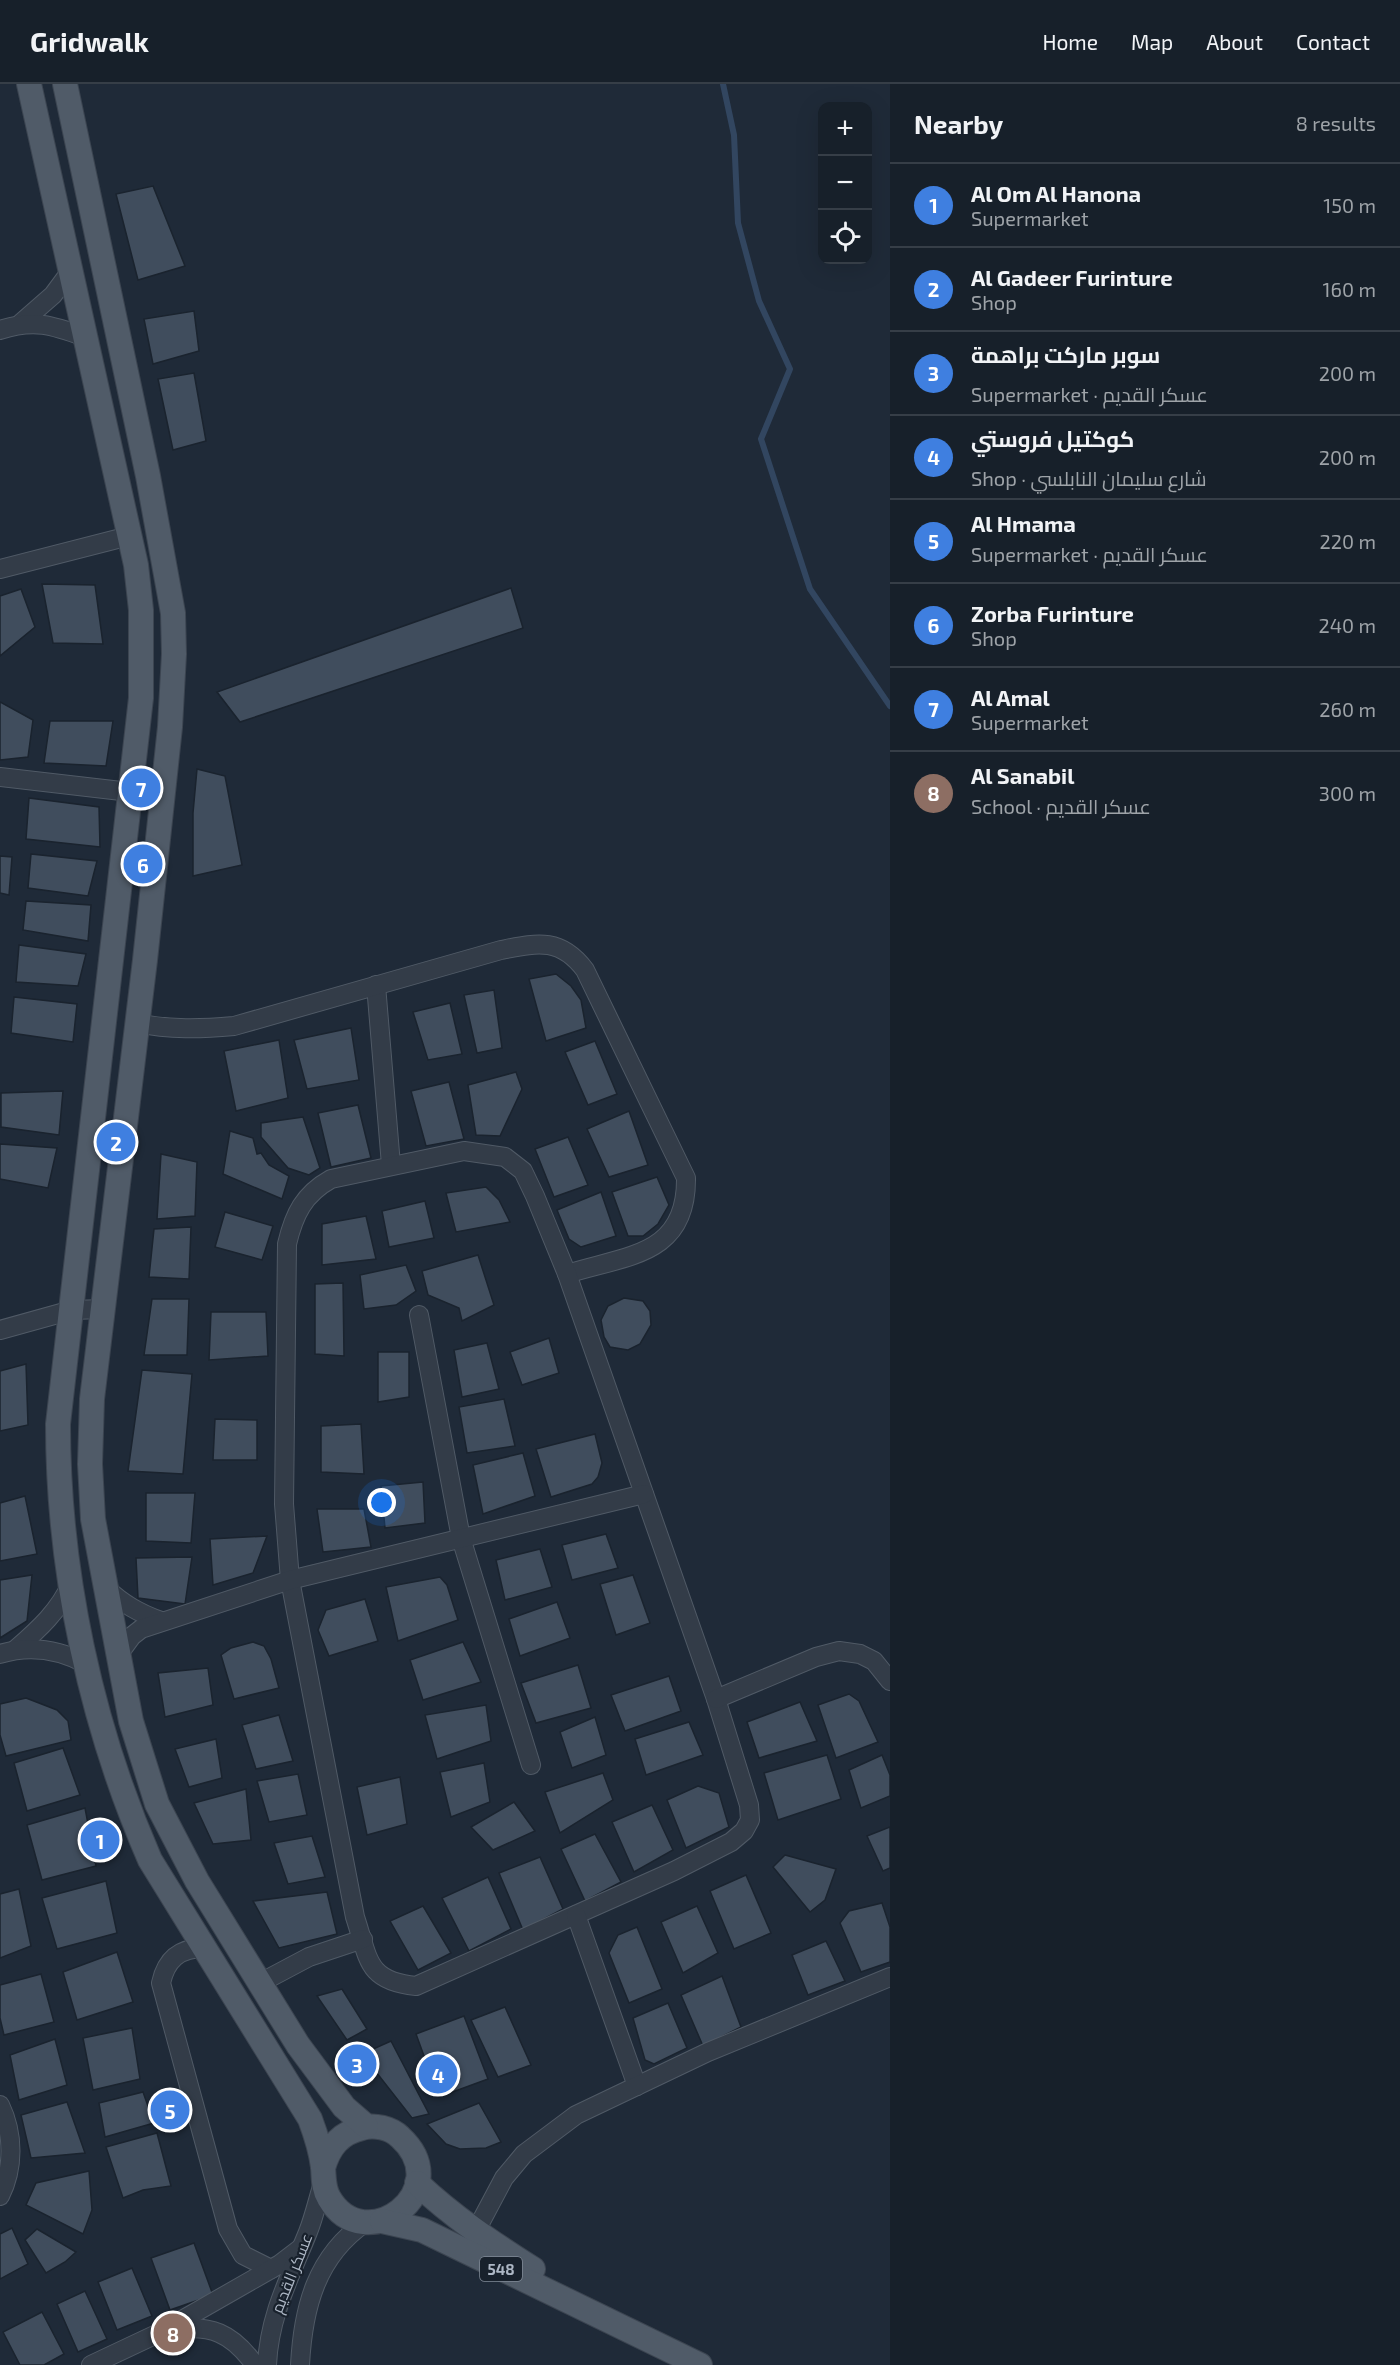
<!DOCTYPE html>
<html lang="en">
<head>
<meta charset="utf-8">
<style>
  :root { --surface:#17202a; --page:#242d36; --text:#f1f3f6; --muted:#9ea3a8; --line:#363e47; --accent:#7cb0fb }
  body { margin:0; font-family:"Exo 2",Cairo,sans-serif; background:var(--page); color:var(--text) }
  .controls { position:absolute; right:18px; top:18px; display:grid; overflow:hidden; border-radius:12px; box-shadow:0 6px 24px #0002 }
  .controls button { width:54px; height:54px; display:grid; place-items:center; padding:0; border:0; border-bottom:2px solid var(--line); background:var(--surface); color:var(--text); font:30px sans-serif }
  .you { position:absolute; left:382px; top:1419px; width:21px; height:21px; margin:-15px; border:4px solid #fff; border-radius:50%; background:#1a73e8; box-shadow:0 0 0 9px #1a73e833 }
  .badge { display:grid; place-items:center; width:39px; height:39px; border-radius:50%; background:var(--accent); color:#fff; font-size:20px; font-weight:700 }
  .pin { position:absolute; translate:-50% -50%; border:3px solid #fff; box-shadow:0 2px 6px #0006 }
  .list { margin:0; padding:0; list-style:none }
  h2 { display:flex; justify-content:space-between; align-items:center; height:78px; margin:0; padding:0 24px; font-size:26px }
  h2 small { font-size:20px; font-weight:400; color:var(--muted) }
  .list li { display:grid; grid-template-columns:39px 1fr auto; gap:18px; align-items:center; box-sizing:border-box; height:84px; padding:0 24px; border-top:2px solid var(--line) }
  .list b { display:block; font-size:22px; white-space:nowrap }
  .list p { margin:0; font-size:20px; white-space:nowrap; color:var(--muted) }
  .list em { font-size:20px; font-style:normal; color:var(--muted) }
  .icon { flex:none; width:33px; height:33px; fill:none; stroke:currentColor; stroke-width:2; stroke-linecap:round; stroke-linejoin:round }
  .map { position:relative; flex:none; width:890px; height:2281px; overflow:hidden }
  header { display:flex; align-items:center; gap:36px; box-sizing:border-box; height:84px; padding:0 30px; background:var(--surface); border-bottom:2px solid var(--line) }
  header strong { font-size:28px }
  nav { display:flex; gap:33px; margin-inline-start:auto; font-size:21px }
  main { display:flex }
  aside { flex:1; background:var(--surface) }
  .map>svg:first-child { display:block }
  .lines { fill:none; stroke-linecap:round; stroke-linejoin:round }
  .stream { stroke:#324660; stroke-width:6 }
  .building { fill:#404d5d; stroke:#1a232e; stroke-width:1.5 }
  .minor-casing { stroke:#505a66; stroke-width:20 }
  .major-casing { stroke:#3c4551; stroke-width:26 }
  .minor { stroke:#333c48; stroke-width:18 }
  .major { stroke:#505b68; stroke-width:24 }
  .labels { text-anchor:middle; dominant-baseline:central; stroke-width:4.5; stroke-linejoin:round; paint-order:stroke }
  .shield { fill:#18212c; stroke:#808a97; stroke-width:1.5 }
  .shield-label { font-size:15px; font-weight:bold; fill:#adb7c5 }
  .street-label { font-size:16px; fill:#adb7c5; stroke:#18212c }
</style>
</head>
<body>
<header>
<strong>Gridwalk</strong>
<nav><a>Home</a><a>Map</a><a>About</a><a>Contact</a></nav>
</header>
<main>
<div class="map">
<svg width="890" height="2281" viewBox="0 0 890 2281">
  <rect width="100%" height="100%" fill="#1f2a38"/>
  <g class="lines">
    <!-- stream -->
    <path class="stream" d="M723,0L734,51L738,139L759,217L790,285L761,355L810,505L890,622"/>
  </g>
  <!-- building -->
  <g class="building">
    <path d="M153,102L185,182L138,196L116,110Z"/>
    <path d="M194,227L199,267L153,280L144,235Z"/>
    <path d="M194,289L206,357L173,366L158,295Z"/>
    <path d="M42,500L95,501L103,560L53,559Z"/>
    <path d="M511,504L523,544L240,638L217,608Z"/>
    <path d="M21,505L35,543L0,572V512Z"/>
    <path d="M0,618L33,636L28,673L0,676Z"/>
    <path d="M50,637H113L106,682L44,679Z"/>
    <path d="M197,685L225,692L242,781L193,792V729Z"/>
    <path d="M29,714L99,723L100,763L26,755Z"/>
    <path d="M31,770L97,777L88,812L28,804Z"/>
    <path d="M0,772L12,773L9,811L0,809Z"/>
    <path d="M26,817L91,821L88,857L23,846Z"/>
    <path d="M19,861L86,870L78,902L16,898Z"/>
    <path d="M556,890L571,902L581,916L586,944L546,957L529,895Z"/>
    <path d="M494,906L502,964L477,969L464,911Z"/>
    <path d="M14,913L77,920L73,958L11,949Z"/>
    <path d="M450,919L462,970L428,976L413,928Z"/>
    <path d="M351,944L359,996L307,1005L294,956Z"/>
    <path d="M279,956L288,1014L236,1027L224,967Z"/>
    <path d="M595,957L617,1010L588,1021L565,968Z"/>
    <path d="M516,988L522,1005L500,1052L476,1051L468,1001Z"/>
    <path d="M449,998L464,1055L426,1062L411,1007Z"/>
    <path d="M63,1007L59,1051L1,1043V1009Z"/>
    <path d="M358,1021L371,1074L331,1083L318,1029Z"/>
    <path d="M629,1027L648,1081L609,1093L587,1045Z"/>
    <path d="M303,1033L320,1084L309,1091L288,1084L261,1053V1039Z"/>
    <path d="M230,1047L253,1054L257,1070L261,1069L269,1081L289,1092L282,1115L223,1090Z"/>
    <path d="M568,1053L588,1101L554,1113L535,1065Z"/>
    <path d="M0,1060L57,1064L48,1104L0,1095Z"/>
    <path d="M161,1070L197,1078L195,1132L157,1135Z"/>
    <path d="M657,1093L669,1121L658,1140L643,1152H628L612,1108Z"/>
    <path d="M486,1103L499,1116L510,1138L456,1148L446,1109Z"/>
    <path d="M601,1108L616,1152L581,1163L569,1155L557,1126Z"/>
    <path d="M425,1117L434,1154L389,1163L382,1127Z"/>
    <path d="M225,1128L273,1142L262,1176L215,1163Z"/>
    <path d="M366,1132L376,1175L322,1181V1140Z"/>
    <path d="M191,1143L189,1195L149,1193L154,1145Z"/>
    <path d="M478,1171L494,1221L462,1237L459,1224L428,1211L422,1187Z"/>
    <path d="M406,1181L416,1207L396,1221L364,1225L360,1191Z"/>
    <path d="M343,1199L344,1272L315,1270V1200Z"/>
    <path d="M624,1214L643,1217L650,1227L651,1241L640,1260L628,1266L610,1263L604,1253L601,1236L608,1222Z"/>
    <path d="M152,1215H189L187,1271H144Z"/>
    <path d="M211,1228H266L268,1272L209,1276Z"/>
    <path d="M549,1254L559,1289L522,1301L510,1268Z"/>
    <path d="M487,1259L499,1305L462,1313L454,1266Z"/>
    <path d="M378,1268H409V1313L378,1318Z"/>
    <path d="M26,1280L28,1341L0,1347V1287Z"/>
    <path d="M142,1286L192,1290L183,1390L128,1387Z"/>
    <path d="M504,1315L515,1362L467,1369L459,1323Z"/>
    <path d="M215,1335L257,1336V1376H213Z"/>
    <path d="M361,1340L364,1390L321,1388V1342Z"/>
    <path d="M595,1350L602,1379L598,1393L592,1400L551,1413L536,1365Z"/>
    <path d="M523,1369L535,1412L483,1430L473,1381Z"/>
    <path d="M423,1398L425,1439L385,1444L381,1402Z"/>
    <path d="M146,1409H195L191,1459L146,1457Z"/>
    <path d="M25,1412L37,1470L0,1477V1419Z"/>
    <path d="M317,1425H364L371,1463L323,1468Z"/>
    <path d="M606,1450L618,1484L572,1496L562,1461Z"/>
    <path d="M267,1452L253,1489L213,1501L210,1455Z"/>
    <path d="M540,1465L552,1503L505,1516L496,1476Z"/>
    <path d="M192,1473L185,1520L138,1514L136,1474Z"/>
    <path d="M32,1491L27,1537L0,1554V1496Z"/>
    <path d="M633,1491L650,1539L616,1551L600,1500Z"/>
    <path d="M440,1493L447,1501L458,1536L398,1557L386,1503Z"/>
    <path d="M365,1515L378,1557L329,1572L318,1546L326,1526Z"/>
    <path d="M557,1518L570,1554L520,1572L509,1535Z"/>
    <path d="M253,1558L264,1562L271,1575L279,1604L234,1615L221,1571L231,1564Z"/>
    <path d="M463,1558L481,1598L423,1616L410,1576Z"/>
    <path d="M578,1581L591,1624L536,1639L521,1599Z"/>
    <path d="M208,1584L213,1621L165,1633L158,1589Z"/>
    <path d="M669,1592L681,1627L625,1647L611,1611Z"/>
    <path d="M849,1610L859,1617L878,1658L836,1674L818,1621Z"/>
    <path d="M26,1614L57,1626L68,1637L71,1656L6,1672L0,1651V1620Z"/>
    <path d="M800,1618L817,1657L759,1674L747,1638Z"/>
    <path d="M486,1621L491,1657L437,1675L425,1631Z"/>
    <path d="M279,1631L293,1677L256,1685L242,1641Z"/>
    <path d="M595,1633L606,1671L572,1684L560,1648Z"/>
    <path d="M689,1638L703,1671L646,1691L635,1655Z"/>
    <path d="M216,1655L222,1694L189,1703L175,1665Z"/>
    <path d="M63,1664L80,1711L27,1727L14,1679Z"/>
    <path d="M827,1671L841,1715L778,1736L764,1689Z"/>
    <path d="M882,1671L890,1691V1712L861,1724L849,1686Z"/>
    <path d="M484,1679L490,1718L451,1733L440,1688Z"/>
    <path d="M603,1689L613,1716L560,1749L545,1708Z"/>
    <path d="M298,1690L307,1731L269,1738L257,1697Z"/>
    <path d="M400,1693L407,1740L367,1751L357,1703Z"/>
    <path d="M698,1702L719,1709L729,1743L686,1764L667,1716Z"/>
    <path d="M246,1705L251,1756L213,1760L194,1719Z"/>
    <path d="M514,1718L535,1747L493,1766L471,1743Z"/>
    <path d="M652,1721L673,1766L634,1788L612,1738Z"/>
    <path d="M85,1724L96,1782L42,1796L27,1741Z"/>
    <path d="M890,1743V1784L883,1787L867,1752Z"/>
    <path d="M595,1750L621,1798L585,1817L561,1765Z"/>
    <path d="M312,1752L325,1793L288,1800L274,1759Z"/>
    <path d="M785,1771L836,1785L825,1816L810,1828L773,1783Z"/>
    <path d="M540,1773L563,1825L523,1846L499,1789Z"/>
    <path d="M746,1791L771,1849L734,1865L710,1807Z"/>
    <path d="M488,1793L511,1845L469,1867L442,1814Z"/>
    <path d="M106,1797L117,1849L57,1865L42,1814Z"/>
    <path d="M19,1805L31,1862L0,1874V1810Z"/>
    <path d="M327,1808L337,1850L279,1864L253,1817Z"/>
    <path d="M882,1819L890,1843V1878L861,1888L840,1839L849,1827Z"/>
    <path d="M423,1822L451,1869L418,1886L390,1837Z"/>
    <path d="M697,1822L718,1869L683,1889L661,1838Z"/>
    <path d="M637,1843L662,1905L629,1919L609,1869L618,1851Z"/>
    <path d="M826,1857L845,1897L808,1911L792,1871Z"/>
    <path d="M117,1868L133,1918L77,1936L63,1888Z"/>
    <path d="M41,1890L54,1938L4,1951L0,1934V1901Z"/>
    <path d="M722,1892L741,1943L703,1962L681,1911Z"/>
    <path d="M342,1905L367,1945L347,1956L317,1912Z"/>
    <path d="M668,1919L687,1964L654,1980L645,1976L633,1934Z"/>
    <path d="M505,1923L531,1981L498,1993L471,1936Z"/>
    <path d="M464,1932L488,1995L439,2013L416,1950Z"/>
    <path d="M132,1944L140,1995L93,2006L83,1954Z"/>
    <path d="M55,1955L67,2001L19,2016L10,1971Z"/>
    <path d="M391,1957L429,2030L412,2034L362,1970Z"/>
    <path d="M143,2008L154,2039L105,2053L99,2019Z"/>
    <path d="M67,2018L85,2069L31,2074L21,2031Z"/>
    <path d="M479,2019L501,2058L486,2064L460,2065L446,2060L427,2040Z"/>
    <path d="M157,2049L171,2102L143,2106L123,2114L106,2063Z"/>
    <path d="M89,2087L92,2126L83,2150L26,2121L36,2099Z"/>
    <path d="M12,2144L28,2180L0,2195V2150Z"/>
    <path d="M37,2145L76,2168L65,2178L46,2189L25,2156Z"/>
    <path d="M194,2159L213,2211L170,2226L151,2174Z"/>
    <path d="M132,2184L152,2232L117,2246L98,2198Z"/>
    <path d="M85,2207L107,2255L78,2268L57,2220Z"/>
    <path d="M42,2228L64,2270L44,2281H20L3,2248Z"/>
  </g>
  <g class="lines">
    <!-- minor casing -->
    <g class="minor-casing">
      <g id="minor">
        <path d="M21,239L53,211L70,188"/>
        <path d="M0,246C34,235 52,241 85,253"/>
        <path d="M0,485L129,452"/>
        <path d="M0,693L130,708"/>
        <path d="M376,901L391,1081"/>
        <path d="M137,939C170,946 201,945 234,942L501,866C537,859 560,853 585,886L686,1094C687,1172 627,1171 567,1190"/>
        <path d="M464,1067L505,1073L523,1087L535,1112L567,1190L716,1615L749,1721L750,1736L744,1747L731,1758L674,1787L416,1902C366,1897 369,1875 355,1833L290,1496L284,1420L287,1160C294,1130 304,1110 331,1095Z"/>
        <path d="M419,1231L461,1454L531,1681"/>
        <path d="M0,1246L72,1226L103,1225"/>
        <path d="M106,1504C123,1520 139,1529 161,1537"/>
        <path d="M16,1565C39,1545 59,1527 72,1498"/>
        <path d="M0,1570C30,1561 58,1565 86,1580"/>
        <path d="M118,1571L132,1552L141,1545L290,1496L644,1410"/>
        <path d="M716,1615L816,1573L839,1567L860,1570L874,1577L890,1597"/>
        <path d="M576,1831L637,2002"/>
        <path d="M204,1864C179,1864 166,1876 161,1899L228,2145L243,2171L271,2185"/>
        <path d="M260,1899L309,1873L363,1855"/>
        <path d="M0,2021C14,2050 14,2084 0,2112"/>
        <path d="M470,2158L504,2094L524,2070L576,2031L708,1968L890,1893"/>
        <path d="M172,2246C211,2240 232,2249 255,2281"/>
        <path d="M91,2281L161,2248L280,2180L301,2164"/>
        <path d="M267,2281C269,2232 290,2193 308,2148C314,2133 318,2115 323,2099"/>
        <path d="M300,2281C303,2224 316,2172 366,2138"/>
      </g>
    </g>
    <!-- major casing -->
    <g class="major-casing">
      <g id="major">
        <path d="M29,0L136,481L141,526V614L58,1340C58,1488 91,1641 150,1776L310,2035C316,2051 321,2067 323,2083C324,2094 323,2104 329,2114C365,2176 458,2106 400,2053C391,2044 374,2040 362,2044C340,2049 329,2063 323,2084"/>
        <path d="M65,0L148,392L173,529L174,570L170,643L145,876L92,1315L90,1380L93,1435L131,1637L157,1720L197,1797L298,1961L344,2023L366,2042"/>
        <path d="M417,2099C453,2133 492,2159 533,2185"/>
        <path d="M382,2137L422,2146L700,2281"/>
      </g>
    </g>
    <!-- minor -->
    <use href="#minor" class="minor"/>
    <!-- major -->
    <use href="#major" class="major"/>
  </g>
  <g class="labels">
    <!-- shield labels -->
    <rect class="shield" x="480" y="2173" width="42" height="24" rx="4.5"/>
    <g class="shield-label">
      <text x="501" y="2185">548</text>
    </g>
    <!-- street labels -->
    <g class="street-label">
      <text transform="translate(291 2189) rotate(-68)">عسكر القديم</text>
    </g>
  </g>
</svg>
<div class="controls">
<button>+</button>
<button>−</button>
<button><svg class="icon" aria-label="locate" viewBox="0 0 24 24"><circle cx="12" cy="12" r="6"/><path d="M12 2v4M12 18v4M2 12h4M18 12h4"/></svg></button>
</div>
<div class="you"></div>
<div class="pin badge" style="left:100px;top:1756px;background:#3f7fe0">1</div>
<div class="pin badge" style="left:116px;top:1058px;background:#3f7fe0">2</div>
<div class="pin badge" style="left:357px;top:1980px;background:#3f7fe0">3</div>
<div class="pin badge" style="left:438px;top:1990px;background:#3f7fe0">4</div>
<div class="pin badge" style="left:170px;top:2026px;background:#3f7fe0">5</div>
<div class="pin badge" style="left:143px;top:780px;background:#3f7fe0">6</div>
<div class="pin badge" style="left:141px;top:704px;background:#3f7fe0">7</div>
<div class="pin badge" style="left:173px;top:2249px;background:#8d6e63">8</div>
</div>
<aside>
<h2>Nearby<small>8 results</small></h2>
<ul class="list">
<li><span class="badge" style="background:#3f7fe0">1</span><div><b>Al Om Al Hanona</b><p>Supermarket</p></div><em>150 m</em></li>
<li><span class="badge" style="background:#3f7fe0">2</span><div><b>Al Gadeer Furinture</b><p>Shop</p></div><em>160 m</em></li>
<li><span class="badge" style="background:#3f7fe0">3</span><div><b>سوبر ماركت براهمة</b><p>Supermarket · عسكر القديم</p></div><em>200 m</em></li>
<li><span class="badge" style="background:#3f7fe0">4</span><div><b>كوكتيل فروستي</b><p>Shop · شارع سليمان النابلسي</p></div><em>200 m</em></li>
<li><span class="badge" style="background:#3f7fe0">5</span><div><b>Al Hmama</b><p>Supermarket · عسكر القديم</p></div><em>220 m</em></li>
<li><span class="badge" style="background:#3f7fe0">6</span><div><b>Zorba Furinture</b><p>Shop</p></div><em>240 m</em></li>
<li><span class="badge" style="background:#3f7fe0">7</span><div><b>Al Amal</b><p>Supermarket</p></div><em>260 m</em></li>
<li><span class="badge" style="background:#8d6e63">8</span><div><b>Al Sanabil</b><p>School · عسكر القديم</p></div><em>300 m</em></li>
</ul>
</aside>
</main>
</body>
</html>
